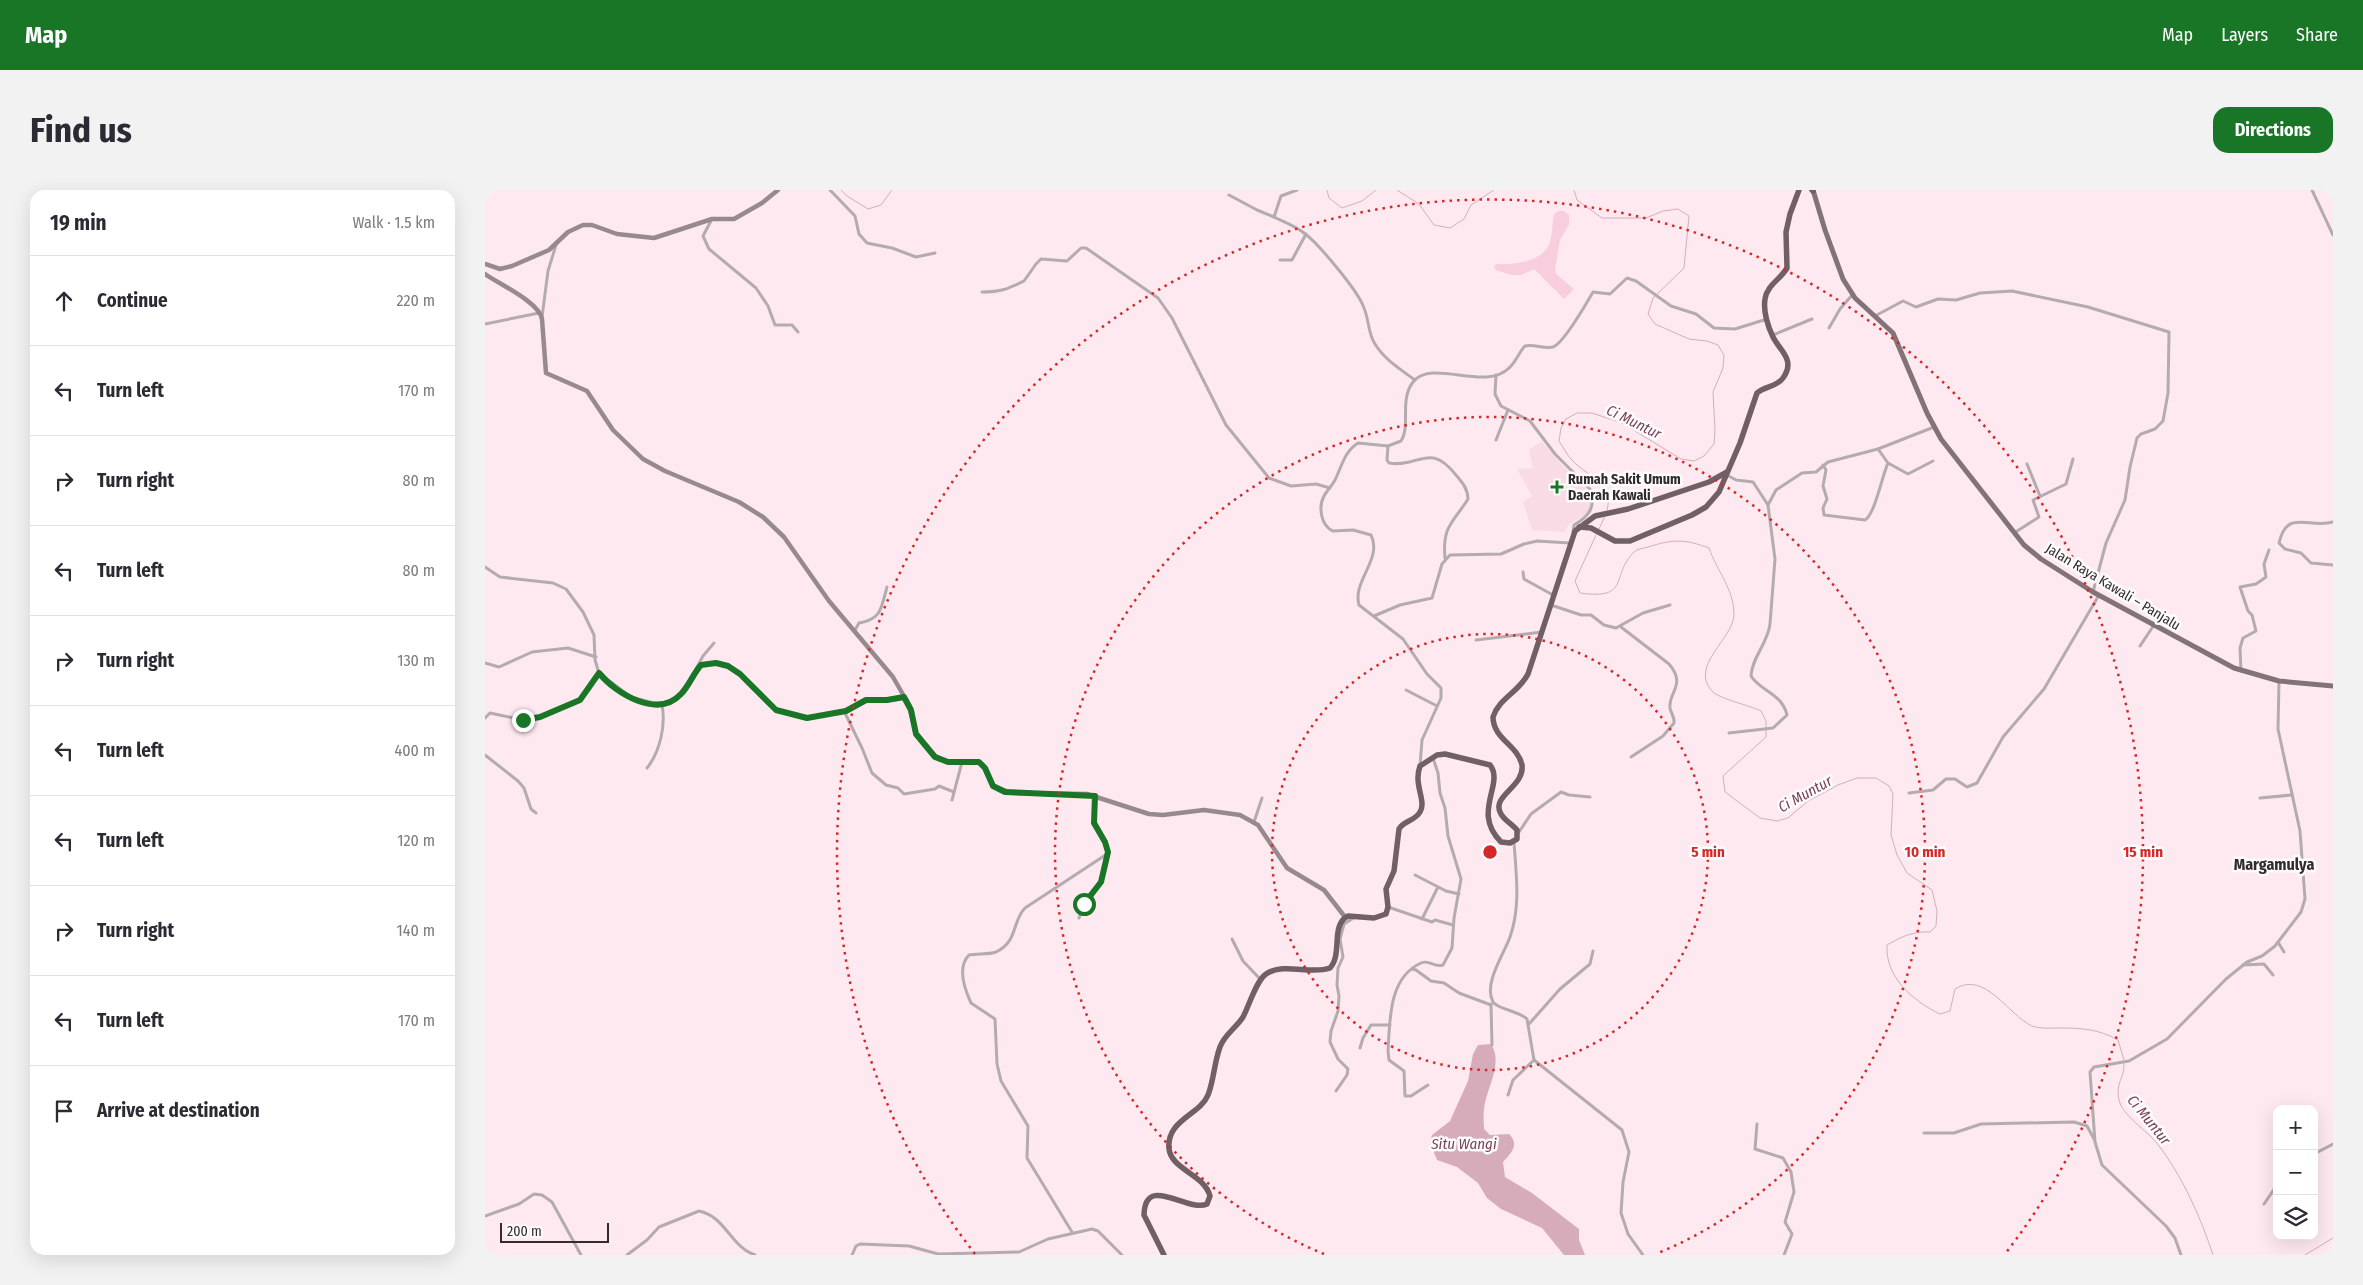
<!DOCTYPE html>
<html lang="en">
<head>
<meta charset="utf-8">
<style>
  :root { --surface:#fff; --page:#f2f2f3; --text:#2b2b33; --muted:#7c7c81; --line:#e1e1e2; --accent:#187626 }
  body { margin:0; font-family:"Fira Sans Condensed",sans-serif; background:var(--page); color:var(--text) }
  .controls { position:absolute; right:15px; bottom:15px; display:grid; overflow:hidden; border-radius:10px; box-shadow:0 5px 20px #0002 }
  .controls button { width:45px; height:45px; display:grid; place-items:center; padding:0; border:0; border-bottom:1px solid var(--line); background:var(--surface); color:var(--text); font:25px sans-serif }
  .scale { position:absolute; left:15px; bottom:12px; width:109px; box-sizing:border-box; padding-left:5px; border:2px solid #322a2d; border-top:0; font-size:14px; line-height:18px; white-space:nowrap; color:#322a2d; -webkit-text-stroke:4px #fcfcfc; paint-order:stroke }
  .stop { position:absolute; width:15px; height:15px; margin:-11px; border:4px solid #187626; border-radius:50%; background:#fff }
  .stop.end { background:#187626; border-color:#fff; box-shadow:0 1px 5px #0008 }
  .list { margin:0; padding:0; list-style:none }
  h2 { display:flex; justify-content:space-between; align-items:center; height:65px; margin:0; padding:0 20px; font-size:21px }
  h2 small { font-size:16px; font-weight:400; color:var(--muted) }
  .list li { display:grid; grid-template-columns:32px 1fr auto; gap:15px; align-items:center; box-sizing:border-box; height:90px; padding:0 20px; border-top:1px solid var(--line) }
  .list b { display:block; font-size:19px; white-space:nowrap }
  .list em { font-size:16px; font-style:normal; color:var(--muted) }
  .icon { flex:none; width:28px; height:28px; fill:none; stroke:currentColor; stroke-width:2; stroke-linecap:round; stroke-linejoin:round }
  .map { position:relative; flex:none; width:1848px; height:1065px; overflow:hidden; border-radius:15px }
  header { display:flex; align-items:center; gap:30px; box-sizing:border-box; height:70px; padding:0 25px; background:var(--accent); color:#fff }
  header strong { font-size:24px }
  nav { display:flex; gap:28px; margin-inline-start:auto; font-size:18px }
  .intro { display:flex; align-items:center; justify-content:space-between; box-sizing:border-box; height:120px; padding:0 30px }
  h1 { margin:0; font-size:35px }
  .button { padding:12px 22px; border-radius:15px; background:var(--accent); color:#fff; font-size:18px; font-weight:700 }
  main { display:flex; gap:30px; padding:0 30px }
  aside { flex:1; background:var(--surface); border-radius:15px; box-shadow:0 5px 20px #0002 }
  .map>svg:first-child { display:block }
  .built { fill:#f8dbe5 }
  .green { fill:#f8cddd }
  .water { fill:#d6acbb }
  .lines { fill:none; stroke-linecap:round; stroke-linejoin:round }
  .stream { stroke:#d6acbb; stroke-width:1 }
  .street { stroke:#b4abae; stroke-width:3 }
  .secondary { stroke:#978a8f; stroke-width:4.5 }
  .primary { stroke:#827378; stroke-width:5 }
  .highway { stroke:#705f65; stroke-width:5.5 }
  .route { stroke:#187626; stroke-width:6 }
  .ring { fill:none; stroke:#d62828; stroke-width:2.5; stroke-dasharray:2.5 5 }
  .poi-dot { fill:#187626; stroke:#fcfcfc; stroke-width:2 }
  .labels { text-anchor:middle; dominant-baseline:central; stroke-width:5; stroke-linejoin:round; paint-order:stroke }
  .poi-label { font-size:14px; font-weight:bold; fill:#322a2d; stroke:#fcfcfc; text-anchor:start }
  .street-label { font-size:14px; fill:#322a2d; stroke:#fcfcfc }
  .water-label { font-size:15px; font-style:italic; fill:#7a4159; stroke:#fcfcfc }
  .quarter-label { font-size:16px; font-weight:bold; fill:#322a2d; stroke:#fcfcfc }
  .centre { fill:#d62828; stroke:#fcfcfc; stroke-width:2.5 }
  .ring-label { font-size:15px; text-anchor:middle; font-weight:bold; fill:#d62828; stroke:#fcfcfc; stroke-width:5; stroke-linejoin:round; paint-order:stroke }
</style>
</head>
<body>
<header>
<strong>Map</strong>
<nav><a>Map</a><a>Layers</a><a>Share</a></nav>
</header>
<div class="intro"><h1>Find us</h1><a class="button">Directions</a></div>
<main>
<aside>
<h2>19 min<small>Walk · 1.5 km</small></h2>
<ul class="list">
<li><svg class="icon" aria-label="ahead" viewBox="0 0 24 24"><path d="M12 20V5M6 11l6-6 6 6"/></svg><div><b>Continue</b></div><em>220 m</em></li>
<li><svg class="icon" aria-label="left" viewBox="0 0 24 24"><path d="M17 20v-9H6M10 6l-5 5 5 5"/></svg><div><b>Turn left</b></div><em>170 m</em></li>
<li><svg class="icon" aria-label="right" viewBox="0 0 24 24"><path d="M7 20v-9h11M14 6l5 5-5 5"/></svg><div><b>Turn right</b></div><em>80 m</em></li>
<li><svg class="icon" aria-label="left" viewBox="0 0 24 24"><path d="M17 20v-9H6M10 6l-5 5 5 5"/></svg><div><b>Turn left</b></div><em>80 m</em></li>
<li><svg class="icon" aria-label="right" viewBox="0 0 24 24"><path d="M7 20v-9h11M14 6l5 5-5 5"/></svg><div><b>Turn right</b></div><em>130 m</em></li>
<li><svg class="icon" aria-label="left" viewBox="0 0 24 24"><path d="M17 20v-9H6M10 6l-5 5 5 5"/></svg><div><b>Turn left</b></div><em>400 m</em></li>
<li><svg class="icon" aria-label="left" viewBox="0 0 24 24"><path d="M17 20v-9H6M10 6l-5 5 5 5"/></svg><div><b>Turn left</b></div><em>120 m</em></li>
<li><svg class="icon" aria-label="right" viewBox="0 0 24 24"><path d="M7 20v-9h11M14 6l5 5-5 5"/></svg><div><b>Turn right</b></div><em>140 m</em></li>
<li><svg class="icon" aria-label="left" viewBox="0 0 24 24"><path d="M17 20v-9H6M10 6l-5 5 5 5"/></svg><div><b>Turn left</b></div><em>170 m</em></li>
<li><svg class="icon" aria-label="arrive" viewBox="0 0 24 24"><path d="M6 21V4h12l-3 4 3 4H6"/></svg><div><b>Arrive at destination</b></div></li>
</ul>
</aside>
<div class="map">
<svg width="1848" height="1065" viewBox="0 0 1848 1065">
  <rect width="100%" height="100%" fill="#fee9f0"/>
  <!-- built -->
  <path class="built" d="M1057,252L1078,276L1100,295L1106,305V317L1103,323L1084,334L1080,342L1047,340L1038,312L1047,306L1032,279L1048,278L1044,259Z"/>
  <!-- green -->
  <path class="green" d="M1073,21H1079L1084,25V35L1075,50L1070,79L1071,84L1089,99L1079,109L1049,79C1033,88 1028,86 1011,80L1009,77L1011,74C1029,75 1060,72 1065,51C1068,42 1067,33 1069,24Z"/>
  <!-- water -->
  <path class="water" d="M1006,854C1019,874 1001,898 999,919C998,926 999,933 999,939L1005,945L1024,944C1035,955 1026,963 1018,972L1020,987L1047,1003L1094,1039V1050L1100,1065H1079L1057,1038L1016,1019L1002,1008L993,993L972,977L952,970L945,952L947,945L965,931L983,891L988,864L993,855Z"/>
  <g class="lines">
    <!-- stream -->
    <g class="stream">
      <path d="M356,0L362,6L383,19L396,15L407,0"/>
      <path d="M842,0L844,8L857,18L877,11L891,0"/>
      <path d="M912,0L934,14L949,35L965,38L979,29L986,15L1009,0"/>
      <path d="M1089,0L1092,10L1117,28H1161L1178,21L1193,19L1204,26L1199,78L1168,108L1163,124L1170,134L1204,149L1222,151L1233,155L1239,165L1238,178L1228,202L1230,240L1229,254L1219,266L1209,271L1196,269L1137,233L1107,223H1092L1081,229L1076,238L1074,251C1078,257 1082,265 1087,270C1102,287 1130,293 1122,320"/>
      <path d="M1114,339L1120,326"/>
      <path d="M1111,345L1090,391L1095,403C1146,410 1125,386 1149,362C1152,359 1159,358 1163,357C1188,349 1200,349 1224,358C1232,381 1249,399 1249,425C1248,449 1204,476 1227,501C1234,509 1264,515 1276,521L1281,531V547L1238,586L1240,602L1275,628L1292,631L1303,628L1323,611L1353,595L1372,588H1391L1404,596L1408,604L1406,645L1412,665L1422,683L1447,700L1452,721L1451,736L1445,742C1428,741 1416,747 1402,755C1400,787 1428,811 1455,824L1465,821L1470,799C1500,780 1523,825 1547,836C1555,839 1566,838 1574,838C1596,838 1614,839 1633,850L1639,870"/>
      <path d="M1639,874C1640,887 1630,893 1634,910C1637,925 1662,941 1672,953C1697,986 1715,1025 1728,1065"/>
      <path d="M1820,1065L1848,1048"/>
    </g>
    <!-- street -->
    <g class="street">
      <path d="M345,0L370,26L374,44L382,53L407,58L431,67L450,63"/>
      <path d="M812,0L796,6L789,27C799,32 810,36 819,43C833,53 874,102 879,118C884,129 883,144 890,154C900,170 915,179 930,190"/>
      <path d="M1827,0L1848,45"/>
      <path d="M744,5L772,20L789,27"/>
      <path d="M227,29L218,46L224,59L271,98L283,116L290,135H307L313,142"/>
      <path d="M795,70H807L821,44"/>
      <path d="M497,102C516,102 523,99 539,91L551,74L556,69L582,71L596,58H601L673,108L687,128L741,235L784,288L806,296L831,294L845,298"/>
      <path d="M1390,126L1418,111L1431,117L1453,109L1471,110L1495,103L1527,101L1603,117L1684,142L1683,203L1678,231L1670,239L1656,244L1652,248L1645,277L1640,310L1621,353L1608,402"/>
      <path d="M57,127L63,81L71,55"/>
      <path d="M0,134L54,123"/>
      <path d="M1344,138L1355,119L1368,104"/>
      <path d="M1288,145L1327,129"/>
      <path d="M1011,185L1010,204L1016,216L1045,231L1070,264L1105,299C1112,317 1103,327 1089,335L1088,343"/>
      <path d="M1011,250L1023,220"/>
      <path d="M903,256L902,270L904,273C935,278 944,251 971,285C977,292 983,299 983,309C968,333 957,336 960,368"/>
      <path d="M1393,259L1403,273L1423,284L1448,271"/>
      <path d="M1542,274L1555,306"/>
      <path d="M1338,275L1341,280L1338,296L1342,309L1338,318L1339,325L1380,330C1390,324 1397,286 1403,273"/>
      <path d="M1242,285L1251,290L1268,292L1283,315L1291,300L1317,283L1331,282L1343,272L1393,259L1449,237"/>
      <path d="M1848,332C1824,339 1802,318 1794,353L1800,359L1816,363L1826,373L1848,375"/>
      <path d="M1529,343L1554,327L1548,310L1581,294L1588,269"/>
      <path d="M0,377L15,387L68,393L81,399L98,422L109,445L110,470L114,483L146,507L177,515L186,512L196,504L216,475L226,473L243,476L255,483L291,520L322,529L359,521L381,510H402L419,507"/>
      <path d="M1038,382L1039,389L1068,405"/>
      <path d="M1066,415L1096,425H1106L1119,435L1131,438L1158,423L1185,415"/>
      <path d="M889,426L915,415L947,408L957,374L965,365L1016,364L1039,354L1052,351L1085,353"/>
      <path d="M1136,437L1184,474C1202,495 1183,502 1185,518C1186,524 1190,527 1189,533L1178,546L1146,567"/>
      <path d="M370,440L374,433C397,429 396,418 402,397"/>
      <path d="M991,450L1057,442"/>
      <path d="M1655,456L1669,435"/>
      <path d="M0,473L14,477L47,462L83,458L111,467"/>
      <path d="M211,479L218,466L229,453"/>
      <path d="M1756,481L1755,458L1758,448L1771,441L1767,425L1763,421L1755,397L1771,394L1781,387L1779,374L1784,360"/>
      <path d="M921,500L952,516"/>
      <path d="M359,521L377,558L387,583L401,595L413,598L419,604L450,599L454,596L469,602"/>
      <path d="M0,528L5,523L38,530L55,527L97,508L114,483"/>
      <path d="M1244,543L1288,538L1302,525C1297,503 1275,501 1266,486C1267,467 1283,453 1285,434L1290,369L1283,315"/>
      <path d="M0,565L33,591L39,598L46,619L51,623"/>
      <path d="M935,576L937,550L956,508V498L942,484L918,449L874,415C867,391 898,369 886,345L868,340L848,341C836,336 833,317 839,306C842,300 847,296 850,290C857,276 859,262 873,253L903,256L916,251C926,236 914,210 928,192C947,168 1000,202 1024,178C1031,172 1034,162 1040,156C1049,154 1059,159 1068,157C1079,153 1101,114 1108,102L1125,104L1142,88L1151,91L1186,116L1211,124L1229,138L1250,139L1282,129"/>
      <path d="M162,578C175,562 181,535 177,515"/>
      <path d="M1424,603L1448,600L1461,589H1470L1482,597L1492,593L1518,547L1559,499L1614,405"/>
      <path d="M1775,608L1807,605"/>
      <path d="M467,610L477,572"/>
      <path d="M769,632L777,608"/>
      <path d="M1034,642L1046,624L1076,602L1084,605L1105,607"/>
      <path d="M1029,652C1031,684 1036,716 1025,747C1019,764 998,794 1008,812C1012,819 1034,821 1042,829L1049,870L1137,940L1144,962L1138,992L1136,1023L1143,1044L1158,1065"/>
      <path d="M930,685L961,701L974,704"/>
      <path d="M903,717L947,732L950,730L968,735"/>
      <path d="M594,728L600,711L616,692L623,663"/>
      <path d="M937,729L953,697"/>
      <path d="M747,749L758,771L775,789"/>
      <path d="M1793,752L1799,762"/>
      <path d="M1758,775L1779,774L1788,785"/>
      <path d="M927,779L931,780L946,791L959,793L974,803L1006,815"/>
      <path d="M1006,814L1007,855"/>
      <path d="M1044,834L1075,799L1105,774L1108,761"/>
      <path d="M875,858L878,848L886,835H905"/>
      <path d="M943,895L926,906H920L919,881L904,870L903,861C905,831 903,788 936,773C944,769 950,778 958,775L967,758L969,728L976,689L963,646L960,618L955,603L953,583L948,568"/>
      <path d="M851,901L862,885L863,879L853,869L845,852L846,841L853,821L854,806L852,795L853,778L858,767L855,749L859,734L870,727"/>
      <path d="M1023,905L1028,890L1049,870"/>
      <path d="M1272,934L1270,959L1298,968L1306,982L1309,1002L1300,1032L1307,1044L1299,1065"/>
      <path d="M1439,943H1469L1496,934L1589,932L1602,936L1609,949"/>
      <path d="M1829,964L1848,954"/>
      <path d="M1779,1014L1792,995"/>
      <path d="M0,1026L34,1014L49,1004L57,1005L67,1012L96,1065"/>
      <path d="M587,1042L542,968L543,936L516,891L512,874L510,829L486,813C480,800 472,777 484,765C492,763 503,765 511,762C533,752 527,731 540,718L622,664V657L609,633L610,606"/>
      <path d="M142,1065L162,1050L174,1037L214,1021C240,1026 246,1057 270,1065"/>
      <path d="M367,1065L371,1056L375,1054L424,1056L453,1064L534,1062L563,1049L607,1039L613,1041L637,1065"/>
      <path d="M1696,1065L1690,1048L1681,1036L1617,975L1610,952L1605,882L1609,877L1644,871L1682,849L1741,789L1762,772L1777,766L1790,756L1816,722L1820,709L1815,641L1793,539L1794,491"/>
    </g>
    <!-- secondary -->
    <g class="secondary">
      <path d="M0,74L15,79L27,76L64,60L83,42L98,35H107L132,44L169,48L227,29H249L277,13L293,0"/>
      <path d="M0,84C14,94 54,112 57,129L61,183L102,201L128,240L158,269L180,281L254,312L278,327L299,347L344,411L408,487L424,515L431,544L448,565L463,572H494L500,578L508,596L527,603L602,604L664,624L678,625L719,620L755,625L773,635L802,678L839,700L860,727"/>
    </g>
    <!-- primary -->
    <path class="primary" d="M1328,0L1340,40L1358,89L1370,108L1408,143L1442,223L1456,249L1539,355L1556,369L1608,402L1749,478L1794,491L1848,496"/>
    <!-- highway -->
    <g class="highway">
      <path d="M1327,0L1328,1"/>
      <path d="M1094,337L1106,338L1130,351H1145L1207,325L1221,317L1234,302L1255,253L1272,203C1280,196 1292,197 1298,188C1311,170 1295,161 1288,147C1283,137 1278,121 1280,109C1282,95 1295,90 1302,78L1301,42L1305,24L1314,0"/>
      <path d="M679,1065L659,1025C660,983 703,1023 722,1014L725,1006C719,984 687,980 684,959C681,930 715,925 723,905C729,890 729,873 735,857C739,845 751,838 758,827C764,816 771,791 781,784C799,772 825,785 845,778C858,764 845,735 863,726L889,728L901,724L903,717L901,699L909,681L914,639C918,631 930,631 935,622C942,611 928,595 935,576L952,565L960,564L1005,575C1020,594 986,622 1016,652L1025,653L1032,649V640C1027,634 1019,630 1016,624C1005,606 1040,597 1037,575C1033,555 1008,549 1008,527C1014,508 1034,502 1043,484L1090,341L1110,326L1143,319L1224,292L1242,282"/>
    </g>
  </g>
  <g class="lines">
    <!-- route -->
    <path class="route" d="M38,530L55,527L95,510L114,483C131,504 173,529 196,504C204,496 208,484 216,475L231,473L243,476L255,484L291,520L322,528L361,521L381,510H402L419,507L426,520L431,544L450,567L463,572H494L500,578L508,596L520,602L610,606L609,633L620,652L623,662L616,692L599,714"/>
  </g>
  <!-- distance rings -->
  <g class="ring">
    <circle cx="1005" cy="662" r="218"/>
    <path d="M839 1064A435 435 0 1 1 1171 1064"/>
    <path d="M490 1064A653 653 0 1 1 1520 1064"/>
  </g>
  <!-- markers -->
  <path class="poi-dot" d="M1069.5 289.5h5v5h5v5h-5v5h-5v-5h-5v-5h5z"/>
  <g class="labels">
    <!-- poi labels -->
    <g class="poi-label">
      <text x="1083" y="289">Rumah Sakit Umum<tspan x="1083" dy="16">Daerah Kawali</tspan></text>
    </g>
    <!-- street labels -->
    <g class="street-label">
      <text transform="translate(1628 397) rotate(31)">Jalan Raya Kawali – Panjalu</text>
    </g>
    <!-- water labels -->
    <g class="water-label">
      <text transform="translate(1149 232) rotate(26)">Ci Muntur</text>
      <text transform="translate(1320 604) rotate(-29)">Ci Muntur</text>
      <text transform="translate(1664 930) rotate(51)">Ci Muntur</text>
      <text x="979" y="954">Situ Wangi</text>
    </g>
    <!-- quarter labels -->
    <g class="quarter-label">
      <text x="1789" y="674">Margamulya</text>
    </g>
  </g>
  <circle cx="1005" cy="662" r="8" class="centre"/>
  <g class="ring-label">
    <text x="1223" y="667">5 min</text>
    <text x="1440" y="667">10 min</text>
    <text x="1658" y="667">15 min</text>
  </g>
</svg>
<div class="controls">
<button>+</button>
<button>−</button>
<button><svg class="icon" aria-label="layers" viewBox="0 0 24 24"><path d="M12 4l9 5-9 5-9-5zM3 14l9 5 9-5"/></svg></button>
</div>
<div class="scale">200 m</div>
<div class="stop" style="left:599px;top:714px"></div>
<div class="stop end" style="left:38px;top:530px"></div>
</div>
</main>
</body>
</html>
